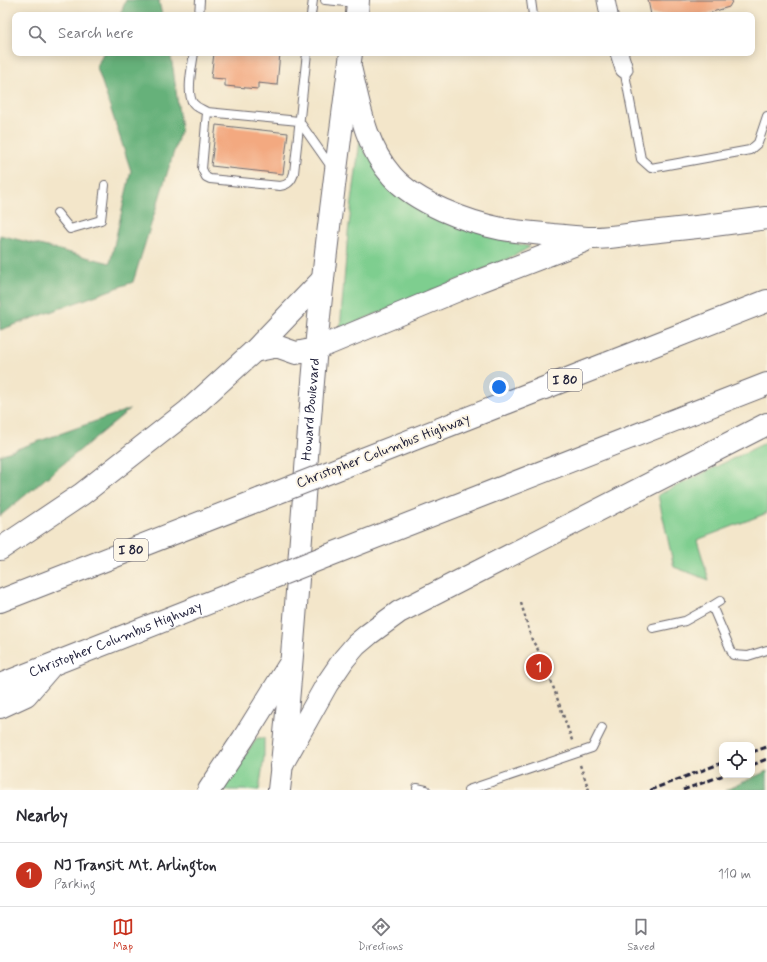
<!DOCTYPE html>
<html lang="en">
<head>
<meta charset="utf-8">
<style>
  :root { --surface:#fff; --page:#f2f2f3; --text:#2b2b33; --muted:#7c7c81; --line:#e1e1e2; --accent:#c8321e }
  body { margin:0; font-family:Mynerve,sans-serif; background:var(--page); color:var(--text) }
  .controls { position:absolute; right:12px; bottom:12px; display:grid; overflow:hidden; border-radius:8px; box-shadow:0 2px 10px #0003 }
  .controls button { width:36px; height:36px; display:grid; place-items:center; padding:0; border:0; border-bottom:1px solid var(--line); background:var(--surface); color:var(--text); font:20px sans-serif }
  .you { position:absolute; left:499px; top:387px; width:14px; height:14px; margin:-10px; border:3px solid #fff; border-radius:50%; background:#1a73e8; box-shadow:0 0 0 6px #1a73e833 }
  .badge { display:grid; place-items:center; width:26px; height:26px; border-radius:50%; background:var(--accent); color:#fff; font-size:13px; font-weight:700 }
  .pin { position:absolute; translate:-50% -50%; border:2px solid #fff; box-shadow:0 1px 4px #0006 }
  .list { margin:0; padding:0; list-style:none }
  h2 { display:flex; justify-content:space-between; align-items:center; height:52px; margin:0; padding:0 16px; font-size:17px }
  h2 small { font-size:13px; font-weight:400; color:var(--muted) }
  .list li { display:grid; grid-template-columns:26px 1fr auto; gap:12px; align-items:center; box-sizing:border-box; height:64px; padding:0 16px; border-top:1px solid var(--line) }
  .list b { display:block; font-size:15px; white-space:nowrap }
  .list p { margin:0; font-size:13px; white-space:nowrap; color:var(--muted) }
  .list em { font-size:13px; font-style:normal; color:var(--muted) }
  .icon { flex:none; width:22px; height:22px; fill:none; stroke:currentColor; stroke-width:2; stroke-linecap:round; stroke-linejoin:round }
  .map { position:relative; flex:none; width:767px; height:790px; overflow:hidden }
  .search { position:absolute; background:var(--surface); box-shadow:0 2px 10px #0003; left:12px; right:12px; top:12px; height:44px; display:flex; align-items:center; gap:10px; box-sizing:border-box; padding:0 14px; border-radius:8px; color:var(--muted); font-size:15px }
  .sheet { height:116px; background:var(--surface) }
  nav { display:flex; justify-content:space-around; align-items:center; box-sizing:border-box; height:56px; border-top:1px solid var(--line); background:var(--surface); font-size:11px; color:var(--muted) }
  nav a { display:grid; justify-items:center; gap:2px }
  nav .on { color:var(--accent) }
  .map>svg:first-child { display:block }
  .green { fill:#7ece8f; stroke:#507865 }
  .forest { fill:#66b17a; stroke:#446a5a }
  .building { fill:#f3a980 }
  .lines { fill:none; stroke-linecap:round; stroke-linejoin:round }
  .lane-casing { stroke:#6b676d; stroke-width:10 }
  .street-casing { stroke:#6b676d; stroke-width:19 }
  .secondary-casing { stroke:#6b676d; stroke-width:24 }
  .highway-casing { stroke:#6b676d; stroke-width:24 }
  .path { stroke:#6b676d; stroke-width:2.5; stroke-dasharray:3 3; stroke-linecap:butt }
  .lane { stroke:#fff; stroke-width:8 }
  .street { stroke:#fff; stroke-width:17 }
  .secondary { stroke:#fff; stroke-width:22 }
  .highway { stroke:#fff; stroke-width:22 }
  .rail { stroke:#22223b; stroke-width:3; stroke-dasharray:6 3; stroke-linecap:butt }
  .highway-bridge-casing { stroke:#6b676d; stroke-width:24; stroke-linecap:butt }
  .highway-bridge { stroke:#fff; stroke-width:22 }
  .labels { text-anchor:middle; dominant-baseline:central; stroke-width:4; stroke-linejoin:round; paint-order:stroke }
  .shield { fill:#fcf5e5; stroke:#63616e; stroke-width:1 }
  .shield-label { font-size:13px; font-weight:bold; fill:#22223b }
  .street-label { font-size:14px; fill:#22223b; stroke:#fcf5e5 }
</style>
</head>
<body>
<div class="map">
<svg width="767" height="790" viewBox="0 0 767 790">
  <rect width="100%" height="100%" fill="#fcf5e5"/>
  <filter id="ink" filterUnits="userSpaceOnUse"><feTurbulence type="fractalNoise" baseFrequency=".025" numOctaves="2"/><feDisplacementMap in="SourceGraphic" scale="8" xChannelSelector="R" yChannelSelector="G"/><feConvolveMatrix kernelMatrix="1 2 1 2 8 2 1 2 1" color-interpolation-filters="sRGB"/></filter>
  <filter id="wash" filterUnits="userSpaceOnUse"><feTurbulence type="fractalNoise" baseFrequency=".012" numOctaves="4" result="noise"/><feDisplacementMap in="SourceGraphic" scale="16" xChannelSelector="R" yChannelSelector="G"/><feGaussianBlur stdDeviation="0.9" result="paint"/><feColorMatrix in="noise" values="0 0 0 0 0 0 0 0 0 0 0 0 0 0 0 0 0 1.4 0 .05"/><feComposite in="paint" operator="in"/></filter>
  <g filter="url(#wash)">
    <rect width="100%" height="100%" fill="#f3e6ca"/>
    <!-- green -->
    <g class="green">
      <path d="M360,140L366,154L494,237L530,247L508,259L340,329L348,233Z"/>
      <path d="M767,442V513L697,540L709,580L674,567L658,495Z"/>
      <path d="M257,738H264V758L259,790H221Z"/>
    </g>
    <!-- forest -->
    <g class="forest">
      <path d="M126,0H160L159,2L162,15H120Z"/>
      <path d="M103,53H170L173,68L181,129L133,282L0,330V235L110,263L131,171L97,67Z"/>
      <path d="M130,409L0,516V455Z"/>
      <path d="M767,771V790H726Z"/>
    </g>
    <g id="blocks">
      <!-- building -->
      <g class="building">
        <path d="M648,0H733L729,7L709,13V15H651Z"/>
        <path d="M214,53H280L277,85L258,83V89L225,86V79L211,78Z"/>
        <path d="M216,125L288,133L283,174L211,166Z"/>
      </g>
    </g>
  </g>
  <g filter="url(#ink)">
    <use href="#blocks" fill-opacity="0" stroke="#6b676d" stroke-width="1"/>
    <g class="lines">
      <!-- lane casing -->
      <g class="lane-casing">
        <g id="lane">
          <path d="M325,0L357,3"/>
          <path d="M531,0L533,15"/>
          <path d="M199,15L200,0"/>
          <path d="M311,15L313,0"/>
          <path d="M194,53C192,66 186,93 193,103C197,108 202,109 207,112L299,121L332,168"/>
          <path d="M624,69L641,159L651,168L750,150L758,143L767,116"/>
          <path d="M207,112L202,169L206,177L210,179L280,186C288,185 292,181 294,173L307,53"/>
          <path d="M57,213L70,229L101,220L105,185"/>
          <path d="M720,601L712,606L733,655L748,656L767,650"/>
          <path d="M653,628L685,621L712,606"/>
          <path d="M417,788L426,790"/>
          <path d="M468,790L592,748L602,728"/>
        </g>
      </g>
      <!-- street casing -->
      <g class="street-casing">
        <g id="street">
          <path d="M606,0L609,15"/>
          <path d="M619,53L624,69"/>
        </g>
      </g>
      <!-- secondary casing -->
      <g class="secondary-casing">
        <g id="secondary">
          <path d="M357,15L358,0"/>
          <path id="s1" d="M279,790C295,655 301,518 313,382C322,272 337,162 351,53"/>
        </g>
      </g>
      <!-- highway casing -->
      <g class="highway-casing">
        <g id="highway">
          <path d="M350,67C359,104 365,146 392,176C416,203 467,222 502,229C519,232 536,233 553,235C566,236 580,238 593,238C608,238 625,235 641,233C683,229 725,224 767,218"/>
          <path d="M254,351L273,347H279L296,353L316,349L480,281L584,241"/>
          <path d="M363,459L767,301"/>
          <path d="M0,549L82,494L188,411L254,351L323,279"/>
          <path d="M327,556L767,384"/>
          <path d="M0,601L261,499"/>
          <path id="s2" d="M0,685L264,581"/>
          <path d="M0,707L26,695L51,666"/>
          <path d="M281,766L327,684L344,659L356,645L369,634L399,612L767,424"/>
          <path d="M209,790L243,739L291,662"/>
        </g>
      </g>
      <!-- path -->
      <g class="path">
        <path d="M521,603L532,640L543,658L573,743"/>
        <path d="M580,765L589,790"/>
      </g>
      <!-- lane -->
      <use href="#lane" class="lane"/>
      <!-- street -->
      <use href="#street" class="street"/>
      <!-- secondary -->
      <use href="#secondary" class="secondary"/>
      <!-- highway -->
      <use href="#highway" class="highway"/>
      <!-- rail -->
      <g class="rail">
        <path d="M752,752L767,747"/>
        <path d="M752,765L767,759"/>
        <path d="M650,790L722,763"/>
        <path d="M683,790L724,775"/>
      </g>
      <!-- highway-bridge casing -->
      <g class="highway-bridge-casing">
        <g id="highway-bridge">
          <path d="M261,499L363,459"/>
          <path d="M264,581L327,556"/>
        </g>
      </g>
      <!-- highway-bridge -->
      <use href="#highway-bridge" class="highway-bridge"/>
    </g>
  </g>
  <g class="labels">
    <!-- shield labels -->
    <g class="shield">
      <rect x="548" y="369" width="34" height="22" rx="3"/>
      <rect x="114" y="539" width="34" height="22" rx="3"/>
    </g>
    <g class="shield-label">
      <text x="565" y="380">I 80</text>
      <text x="131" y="550">I 80</text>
    </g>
    <!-- street labels -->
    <g class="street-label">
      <text stroke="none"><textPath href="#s1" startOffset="382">Howard Boulevard</textPath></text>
      <text transform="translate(383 451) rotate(-21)">Christopher Columbus Highway</text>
      <text stroke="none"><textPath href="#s2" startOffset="124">Christopher Columbus Highway</textPath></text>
    </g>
  </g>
</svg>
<div class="controls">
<button><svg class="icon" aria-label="locate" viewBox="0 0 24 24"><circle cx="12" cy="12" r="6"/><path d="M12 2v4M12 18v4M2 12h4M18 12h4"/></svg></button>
</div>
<div class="you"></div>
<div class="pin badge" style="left:539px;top:667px">1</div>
<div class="search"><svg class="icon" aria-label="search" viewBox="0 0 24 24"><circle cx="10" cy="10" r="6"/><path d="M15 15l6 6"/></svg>Search here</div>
</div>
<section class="sheet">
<h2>Nearby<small></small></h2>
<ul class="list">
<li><span class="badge">1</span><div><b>NJ Transit Mt. Arlington</b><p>Parking</p></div><em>110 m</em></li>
</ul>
</section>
<nav>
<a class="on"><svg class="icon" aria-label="map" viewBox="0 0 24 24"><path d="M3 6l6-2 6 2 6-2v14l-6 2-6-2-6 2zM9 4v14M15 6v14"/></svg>Map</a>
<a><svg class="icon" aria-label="directions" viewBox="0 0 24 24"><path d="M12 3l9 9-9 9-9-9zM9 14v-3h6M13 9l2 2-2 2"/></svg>Directions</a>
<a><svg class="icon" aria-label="saved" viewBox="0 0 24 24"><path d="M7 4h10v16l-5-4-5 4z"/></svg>Saved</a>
</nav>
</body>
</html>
